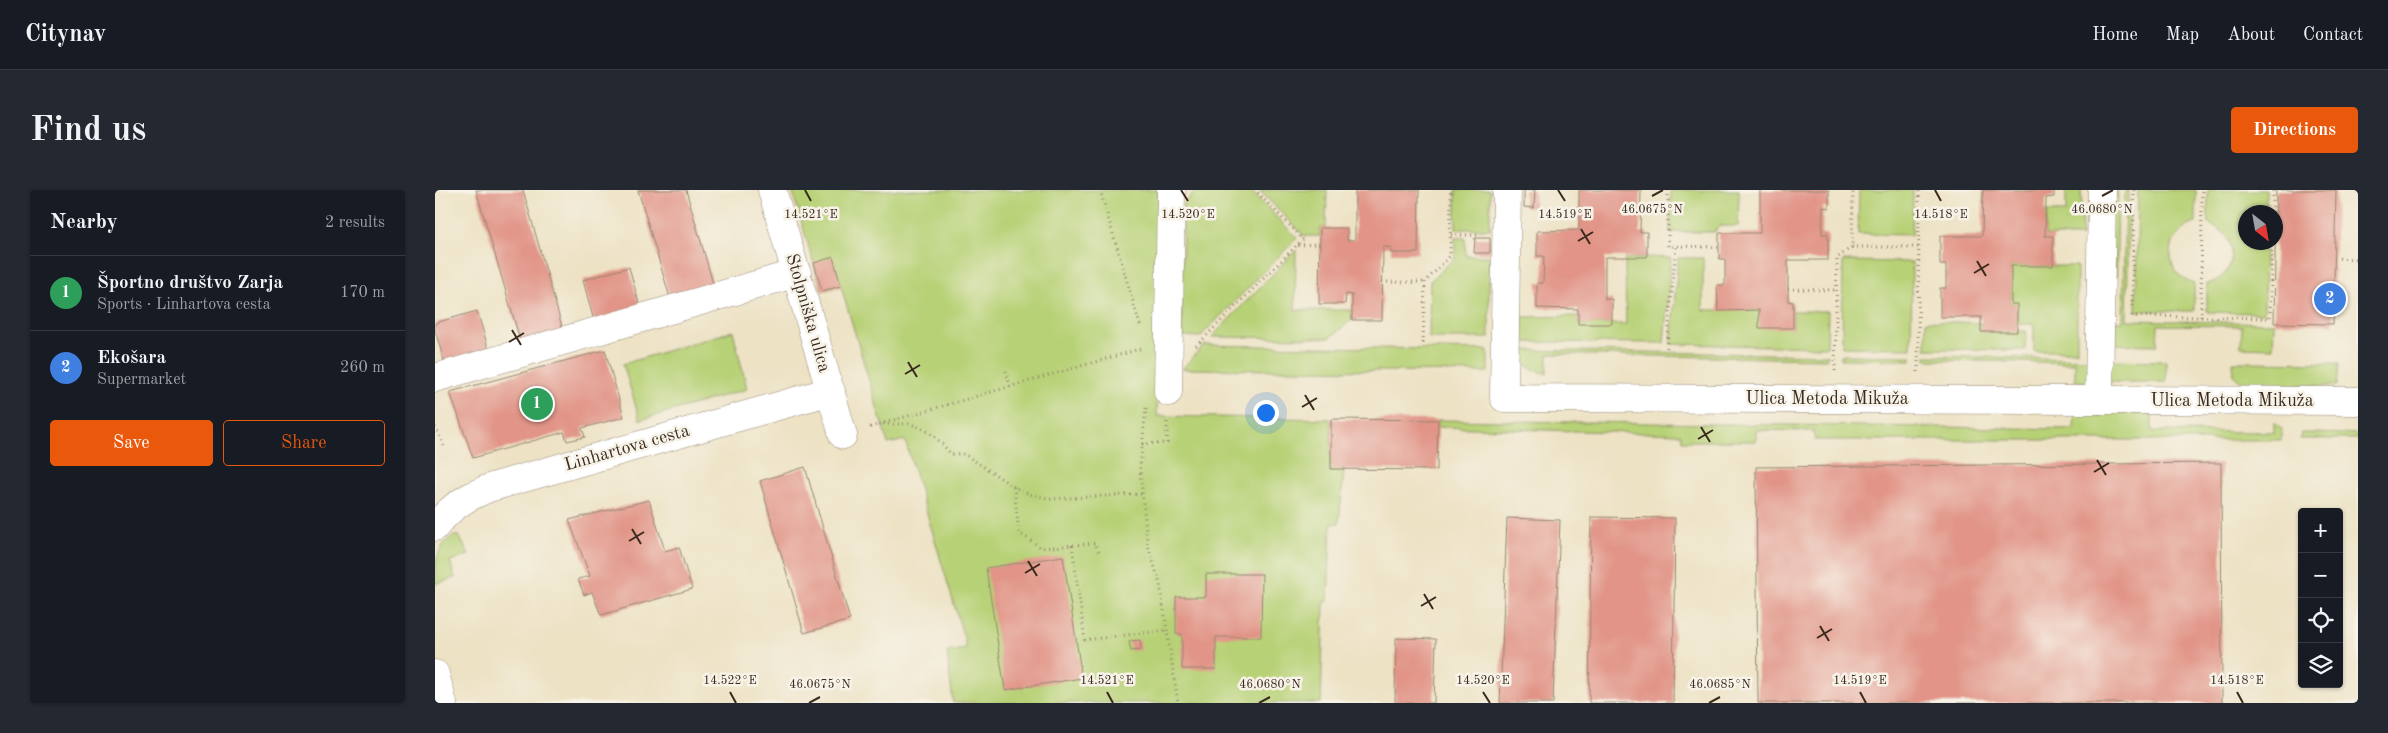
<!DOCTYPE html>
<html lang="en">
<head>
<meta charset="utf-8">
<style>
  :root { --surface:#171b24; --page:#242831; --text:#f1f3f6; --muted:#9ea1a6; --line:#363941; --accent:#ea580c }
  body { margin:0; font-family:"Old Standard TT",serif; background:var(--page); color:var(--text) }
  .controls { position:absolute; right:15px; bottom:15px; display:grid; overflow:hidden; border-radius:5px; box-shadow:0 1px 4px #0004 }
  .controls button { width:45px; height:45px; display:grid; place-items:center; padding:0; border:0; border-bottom:1px solid var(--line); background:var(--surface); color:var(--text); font:25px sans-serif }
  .compass { position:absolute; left:1803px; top:15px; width:45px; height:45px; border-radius:50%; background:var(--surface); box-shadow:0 1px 4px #0004; rotate:149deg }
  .you { position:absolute; left:830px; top:222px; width:18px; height:18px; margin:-12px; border:4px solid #fff; border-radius:50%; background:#1a73e8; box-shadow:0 0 0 8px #1a73e833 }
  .badge { display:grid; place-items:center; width:32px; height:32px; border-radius:50%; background:var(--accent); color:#fff; font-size:16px; font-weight:700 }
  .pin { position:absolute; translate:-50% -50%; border:2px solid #fff; box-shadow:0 1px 5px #0006 }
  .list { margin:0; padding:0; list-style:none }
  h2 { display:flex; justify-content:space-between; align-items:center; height:65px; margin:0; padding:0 20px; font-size:21px }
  h2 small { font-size:16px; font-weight:400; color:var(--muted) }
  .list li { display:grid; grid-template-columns:32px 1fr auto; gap:15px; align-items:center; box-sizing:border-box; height:75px; padding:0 20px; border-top:1px solid var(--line) }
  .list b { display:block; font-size:19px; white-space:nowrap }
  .list p { margin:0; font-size:16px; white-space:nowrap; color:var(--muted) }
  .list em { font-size:16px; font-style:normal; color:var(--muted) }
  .actions { display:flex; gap:10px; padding:15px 20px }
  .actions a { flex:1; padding:11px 0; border:1px solid var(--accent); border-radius:5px; text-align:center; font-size:18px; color:var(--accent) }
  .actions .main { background:var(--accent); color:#fff }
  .icon { flex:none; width:28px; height:28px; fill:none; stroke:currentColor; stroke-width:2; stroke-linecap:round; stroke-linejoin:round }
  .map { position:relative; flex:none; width:1923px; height:513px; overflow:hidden; border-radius:5px }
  header { display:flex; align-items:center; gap:30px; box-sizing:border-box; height:70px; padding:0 25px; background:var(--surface); border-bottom:1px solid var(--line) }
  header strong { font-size:24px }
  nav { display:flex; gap:28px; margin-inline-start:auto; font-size:18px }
  .intro { display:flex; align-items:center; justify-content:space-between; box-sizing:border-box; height:120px; padding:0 30px }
  h1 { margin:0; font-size:35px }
  .button { padding:12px 22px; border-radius:5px; background:var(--accent); color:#fff; font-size:18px; font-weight:700 }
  main { display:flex; gap:30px; padding:0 30px }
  aside { flex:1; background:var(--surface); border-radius:5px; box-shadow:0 1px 4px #0004 }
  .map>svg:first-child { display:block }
  .green { fill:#b7d176; stroke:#797e4a }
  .building { fill:#e19487 }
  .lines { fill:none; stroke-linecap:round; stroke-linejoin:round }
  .minor-casing { stroke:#948671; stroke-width:29 }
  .path { stroke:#948671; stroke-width:3; stroke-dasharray:1 4; stroke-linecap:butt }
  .minor { stroke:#fff; stroke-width:28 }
  .ticks { fill:none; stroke:#3b2a1e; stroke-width:2 }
  .labels { text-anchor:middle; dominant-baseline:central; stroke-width:5; stroke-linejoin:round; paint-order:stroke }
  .street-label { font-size:18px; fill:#3b2a1e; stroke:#f7f3e8 }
  .ticks-label { font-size:12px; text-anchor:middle; fill:#3b2a1e; stroke:#f7f3e8; stroke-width:5; stroke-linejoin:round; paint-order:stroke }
</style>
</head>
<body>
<header>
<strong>Citynav</strong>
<nav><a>Home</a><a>Map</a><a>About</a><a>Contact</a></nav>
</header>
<div class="intro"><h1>Find us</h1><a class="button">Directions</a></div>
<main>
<aside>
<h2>Nearby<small>2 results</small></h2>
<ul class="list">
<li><span class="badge" style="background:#2e9e5b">1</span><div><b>Športno društvo Zarja</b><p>Sports · Linhartova cesta</p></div><em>170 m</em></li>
<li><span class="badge" style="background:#3f7fe0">2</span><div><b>Ekošara</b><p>Supermarket</p></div><em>260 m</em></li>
</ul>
<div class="actions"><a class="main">Save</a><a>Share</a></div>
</aside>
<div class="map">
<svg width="1923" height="513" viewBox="0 0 1923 513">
  <rect width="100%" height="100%" fill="#f7f3e8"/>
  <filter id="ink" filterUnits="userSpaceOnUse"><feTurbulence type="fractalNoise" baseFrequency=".02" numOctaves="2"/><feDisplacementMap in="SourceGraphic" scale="10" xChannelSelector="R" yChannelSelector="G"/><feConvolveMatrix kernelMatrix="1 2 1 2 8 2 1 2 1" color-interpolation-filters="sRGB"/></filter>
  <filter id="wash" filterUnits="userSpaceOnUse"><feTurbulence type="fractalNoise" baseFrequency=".0096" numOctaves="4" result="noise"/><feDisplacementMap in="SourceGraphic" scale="20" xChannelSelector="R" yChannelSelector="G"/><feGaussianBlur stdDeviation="1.12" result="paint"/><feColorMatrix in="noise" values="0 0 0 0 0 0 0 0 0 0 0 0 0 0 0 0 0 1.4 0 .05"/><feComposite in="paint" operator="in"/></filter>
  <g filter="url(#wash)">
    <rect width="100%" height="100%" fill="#ede2c4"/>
    <!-- green -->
    <g class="green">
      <path d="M357,0H724L722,226L896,229V279H909L904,333L896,334L893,411L889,412L886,513H518L512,462L530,459V451L470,250L453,254L406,96L387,101Z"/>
      <path d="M762,0H815L862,48L765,147L747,146L748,14Z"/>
      <path d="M824,0H892L891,38H885V46H869Z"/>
      <rect x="1021" y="0" width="34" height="39"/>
      <path d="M1236,0H1304L1303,36H1285L1279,42H1235Z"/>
      <path d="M1424,0H1478L1477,45L1423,44Z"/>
      <path d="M1631,0H1646L1647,46H1610L1611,22H1631Z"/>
      <path d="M1672,0H1683L1681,109H1671Z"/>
      <path d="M1690,0H1694L1692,130L1839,133L1838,158L1806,157L1807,136L1723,135L1722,155L1670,154V131H1688Z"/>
      <path d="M1703,0H1761V33C1729,42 1727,84 1759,94V121H1701Z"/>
      <path d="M1773,0H1831V22H1810V52L1830,53L1829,123L1772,122V94C1805,86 1805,42 1773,34Z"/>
      <path d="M1020,48H1030L1031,66H1054V148H994L995,91L1020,68Z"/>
      <path d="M861,60L860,120H917V130L894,148L777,147Z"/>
      <path d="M1212,67L1236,68L1229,153L1087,152V127L1143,126V134H1191L1190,69Z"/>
      <path d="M1243,68H1268V120H1324L1358,138V121H1393L1392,157L1236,154Z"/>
      <path d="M1408,71L1477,72L1476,158L1407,157Z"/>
      <path d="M1576,76H1642V161H1599V134H1582V114H1576Z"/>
      <path d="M1491,131L1546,133V142L1591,141L1590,160L1491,159Z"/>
      <path d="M298,141L312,199L205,230L188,174Z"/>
      <path d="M769,155L1053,160V182L747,179Z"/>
      <path d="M1080,160L1392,165V169H1388L1113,164L1112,184L1093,177Z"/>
      <path d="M1406,165L1476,166V170L1406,169Z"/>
      <path d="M1491,166L1654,169V192L1640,191V173L1491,170Z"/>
      <path d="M1671,170L1731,171V192H1671Z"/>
      <path d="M1798,172L1904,173L1902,196L1817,194L1805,191L1799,186Z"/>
      <path d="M1717,222V241L1839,242V232L1847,239L1846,250H1380L1378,241L1321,240V251H1247L1246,244L1003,237V230L1639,239L1640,223Z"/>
      <path d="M1866,243L1923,244V249H1865Z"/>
      <path d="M18,346H24L34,365L15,371L20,388L0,394C0,376 1,356 18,346Z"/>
    </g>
    <g id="blocks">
      <!-- building -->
      <g class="building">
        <path d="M41,0H88L128,140L86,153Z"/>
        <path d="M203,0H251L279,97L236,111Z"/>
        <path d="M920,0H984L983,63H956V57H948L947,130H917V105L911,104L910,114H884L885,38H912V50H920Z"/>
        <path d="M1089,0H1100L1099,18L1089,17Z"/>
        <path d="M1144,0H1206L1205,42H1212V67H1170V109H1177V134H1143V119L1102,118V93H1108L1109,66H1102V41L1144,40Z"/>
        <path d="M1325,0H1394V18L1388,17L1387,44H1393V70H1353V111L1358,112V138H1324V120L1283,121L1282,95H1290V69H1284V43H1325Z"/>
        <path d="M1548,0H1619V7L1611,8L1610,46H1618V76H1576V114H1582V142H1546V127H1505V98H1511V75H1505V46H1547Z"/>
        <path d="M1841,0H1901L1898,134L1839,133Z"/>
        <path d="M1040,48H1055V63H1039Z"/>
        <path d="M398,67L406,96L387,101L379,73Z"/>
        <path d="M194,77L205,117L159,131L148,90Z"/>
        <path d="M42,121L54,161L10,174L0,140V133Z"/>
        <path d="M170,160L189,227L147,238L150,247L132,251L129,242L38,268L15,202Z"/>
        <path d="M896,229L1003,230L1002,280L896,279Z"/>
        <path d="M1786,273L1787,513H1323L1321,277Z"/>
        <path d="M370,277L415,430L369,443L325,291Z"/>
        <path d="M214,310L230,361L244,357L257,399L166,425L157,402L149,405L143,389L155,386L134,330Z"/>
        <path d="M1156,327L1240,328L1238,513H1154Z"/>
        <path d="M1072,328L1125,330L1118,513H1065Z"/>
        <path d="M628,366L647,488L570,500L551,378Z"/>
        <path d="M771,384H827L826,447H781V479H747V444H741V407H771Z"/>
        <path d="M961,448L1001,449L999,513H960Z"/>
        <path d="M705,450L706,460L696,461L694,451Z"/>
      </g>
    </g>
  </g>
  <g filter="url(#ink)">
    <use href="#blocks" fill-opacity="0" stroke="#948671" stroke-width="1"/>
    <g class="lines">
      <!-- minor casing -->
      <g class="minor-casing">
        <g id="minor">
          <path d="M337,0L408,245"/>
          <path d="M1072,0L1069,208L1923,211"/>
          <path d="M0,188L362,83"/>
          <path d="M733,202L736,0"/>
          <path d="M1664,210L1667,0"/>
          <path d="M0,337C16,316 33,306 57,297L396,201"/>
          <path d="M0,484L8,513"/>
        </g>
      </g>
      <!-- path -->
      <g class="path">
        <path d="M665,0L705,135"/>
        <path d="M1233,0V56L1284,57"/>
        <path d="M1699,0L1697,126L1835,128L1837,52"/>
        <path d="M1838,22V0"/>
        <path d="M1016,45H1043"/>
        <path d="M863,55L885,54"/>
        <path d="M1417,57H1484"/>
        <path d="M1899,68L1923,69"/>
        <path d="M947,92H990"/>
        <path d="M1353,99L1401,100"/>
        <path d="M1766,127L1767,0"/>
        <path d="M988,153L990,92L1015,66L1016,0"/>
        <path d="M761,156L868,49L820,0"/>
        <path d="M1232,158L1241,56"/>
        <path d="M571,181L575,196"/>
        <path d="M1400,181L1402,68L1417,57L1418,0"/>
        <path d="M1483,182L1484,0"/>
        <path d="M711,218L705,278L712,352L725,394L743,513"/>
        <path d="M448,234C456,235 469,233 475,234C493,238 505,251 516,264H529L579,297L594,304L616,309L708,304"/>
        <path d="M0,237L10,258"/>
        <path d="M435,237L705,159"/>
        <path d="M707,254L732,253V228"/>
        <path d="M579,297L584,343L607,358L660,353L664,363"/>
        <path d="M637,355L650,450L733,440"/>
      </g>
      <!-- minor -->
      <use href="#minor" class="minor"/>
    </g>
  </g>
  <!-- ticks -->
  <path class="ticks" d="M370,0L376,11M746,0L753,11M1123,0L1130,11M1500,0L1506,11M1217,6L1228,0M1667,6L1678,0M1146,39L1155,54M1143,51L1158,42M1542,71L1551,86M1539,83L1554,74M77,140L86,155M74,152L89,143M473,172L482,187M470,184L485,175M870,205L879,220M867,217L882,208M1266,237L1275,252M1263,249L1278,240M1662,270L1671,285M1659,282L1674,273M197,339L206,354M194,351L209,342M593,371L602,386M590,383L605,374M989,404L998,419M986,416L1001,407M1385,436L1394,451M1382,448L1397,439M295,502L301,513M672,502L678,513M1048,502L1055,513M1425,502L1431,513M1802,502L1808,513M374,513L385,507M824,513L835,507M1274,513L1285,507"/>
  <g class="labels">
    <!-- street labels -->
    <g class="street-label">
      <text transform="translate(373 123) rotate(74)">Stolpniška ulica</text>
      <text x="1392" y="209">Ulica Metoda Mikuža</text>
      <text x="1797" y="211">Ulica Metoda Mikuža</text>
      <text transform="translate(192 258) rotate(-16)">Linhartova cesta</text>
    </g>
  </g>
  <g class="ticks-label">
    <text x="1217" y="23">46.0675°N</text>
    <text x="1667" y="23">46.0680°N</text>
    <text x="1506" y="28">14.518°E</text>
    <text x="376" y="28">14.521°E</text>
    <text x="753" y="28">14.520°E</text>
    <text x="1130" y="28">14.519°E</text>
    <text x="295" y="494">14.522°E</text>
    <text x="672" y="494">14.521°E</text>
    <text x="1048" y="494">14.520°E</text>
    <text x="1425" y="494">14.519°E</text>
    <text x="1802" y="494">14.518°E</text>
    <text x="385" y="498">46.0675°N</text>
    <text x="835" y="498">46.0680°N</text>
    <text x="1285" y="498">46.0685°N</text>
  </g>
</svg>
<div class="controls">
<button>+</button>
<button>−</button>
<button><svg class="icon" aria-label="locate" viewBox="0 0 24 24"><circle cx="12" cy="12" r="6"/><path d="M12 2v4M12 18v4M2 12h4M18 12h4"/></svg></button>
<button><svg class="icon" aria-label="layers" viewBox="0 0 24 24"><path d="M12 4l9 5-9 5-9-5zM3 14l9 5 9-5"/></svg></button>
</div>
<svg class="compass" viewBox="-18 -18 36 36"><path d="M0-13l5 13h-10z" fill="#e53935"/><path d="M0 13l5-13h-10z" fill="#9ea1a6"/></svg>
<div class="you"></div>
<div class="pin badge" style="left:102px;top:214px;background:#2e9e5b">1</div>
<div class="pin badge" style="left:1895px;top:109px;background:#3f7fe0">2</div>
</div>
</main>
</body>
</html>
